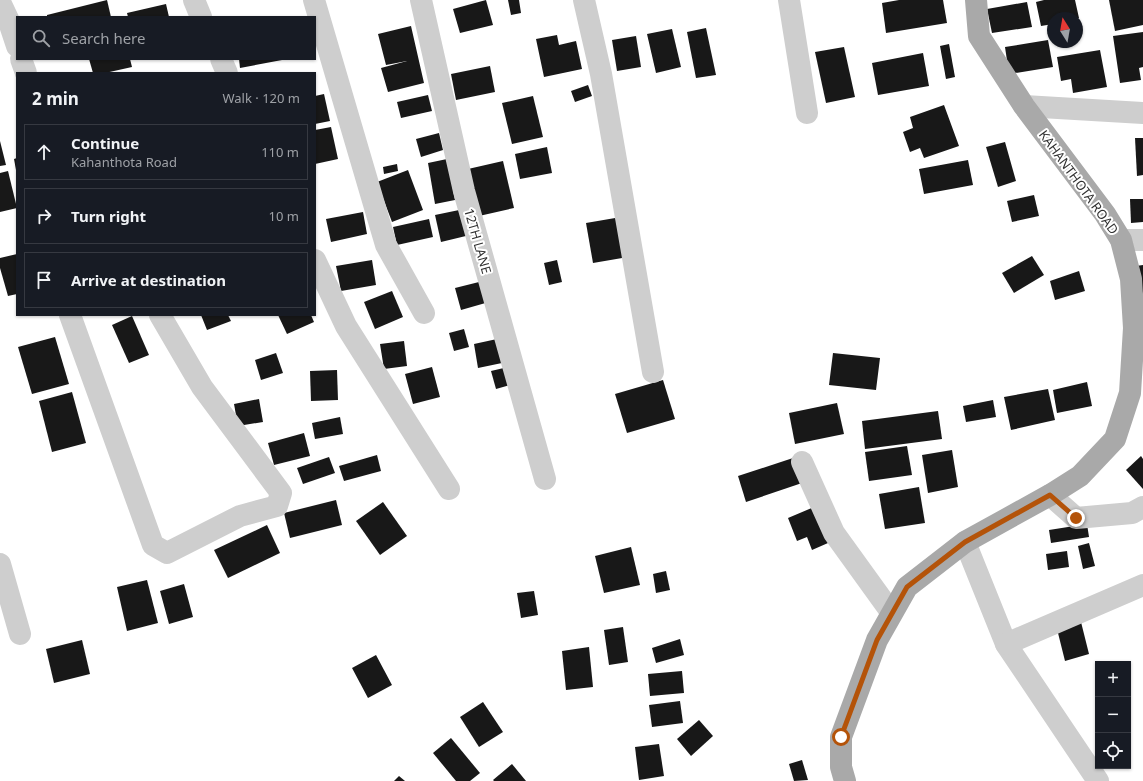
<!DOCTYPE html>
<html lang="en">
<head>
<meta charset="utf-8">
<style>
  :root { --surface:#171b24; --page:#242831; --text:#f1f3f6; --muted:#9ea1a6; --line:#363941 }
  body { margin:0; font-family:"Noto Sans",sans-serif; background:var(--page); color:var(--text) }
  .controls { position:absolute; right:12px; bottom:12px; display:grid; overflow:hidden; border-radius:0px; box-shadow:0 1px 3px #0004 }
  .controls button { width:36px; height:36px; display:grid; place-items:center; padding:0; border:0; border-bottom:1px solid var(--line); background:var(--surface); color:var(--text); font:20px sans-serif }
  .compass { position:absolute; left:1047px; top:12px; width:36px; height:36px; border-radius:50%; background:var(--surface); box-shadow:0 1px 3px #0004; rotate:349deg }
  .stop { position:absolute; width:12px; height:12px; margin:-9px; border:3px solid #b45309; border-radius:50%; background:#fff }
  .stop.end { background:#b45309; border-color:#fff; box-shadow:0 1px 4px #0008 }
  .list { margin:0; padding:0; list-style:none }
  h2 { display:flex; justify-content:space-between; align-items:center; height:52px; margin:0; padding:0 16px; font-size:17px }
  h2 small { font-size:13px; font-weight:400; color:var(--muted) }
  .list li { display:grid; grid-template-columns:26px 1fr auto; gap:12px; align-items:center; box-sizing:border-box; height:56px; margin:0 8px 8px; padding:0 8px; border:1px solid var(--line); border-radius:0px }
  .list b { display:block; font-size:15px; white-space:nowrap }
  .list p { margin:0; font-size:13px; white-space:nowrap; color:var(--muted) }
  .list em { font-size:13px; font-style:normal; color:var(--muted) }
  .icon { flex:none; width:22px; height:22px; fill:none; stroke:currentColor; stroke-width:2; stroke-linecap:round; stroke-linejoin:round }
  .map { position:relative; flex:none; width:1143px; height:781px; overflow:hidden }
  .search { position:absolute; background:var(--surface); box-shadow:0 1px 3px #0004; left:16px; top:16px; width:300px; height:44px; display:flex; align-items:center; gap:10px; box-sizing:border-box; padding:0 14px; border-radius:0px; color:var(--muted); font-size:15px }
  .panel { position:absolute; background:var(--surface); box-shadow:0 1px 3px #0004; left:16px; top:72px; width:300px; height:244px; border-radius:0px }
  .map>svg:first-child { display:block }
  .building { fill:#181818 }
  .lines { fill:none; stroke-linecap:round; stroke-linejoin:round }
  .minor { stroke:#cecece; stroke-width:22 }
  .major { stroke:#a9a9a9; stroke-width:22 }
  .route { stroke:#b45309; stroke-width:5 }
  .labels { text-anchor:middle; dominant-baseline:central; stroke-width:4; stroke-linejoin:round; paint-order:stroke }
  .street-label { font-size:13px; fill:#313131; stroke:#fff }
</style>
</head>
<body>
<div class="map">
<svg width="1143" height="781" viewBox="0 0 1143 781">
  <rect width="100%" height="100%" fill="#fff"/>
  <!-- building -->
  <g class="building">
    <path d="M107,0L111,17H47V15Z"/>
    <path d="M486,0L493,25L460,33L453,9Z"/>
    <path d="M508,0H519L521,13L511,15Z"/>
    <path d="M899,0H943L947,23L886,33L882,3Z"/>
    <path d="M1044,0H1075L1079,18H1053V24L1041,26L1036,2Z"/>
    <path d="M1109,0H1143V25L1115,31Z"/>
    <path d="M1027,2L1032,27L992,33L987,9Z"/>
    <path d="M166,4L169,17H128L127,13Z"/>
    <path d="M411,26L424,83L388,92L381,68L407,61L386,65L378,34Z"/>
    <path d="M706,28L716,75L696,78L687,32Z"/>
    <path d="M672,29L681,67L656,73L647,34Z"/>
    <path d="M1143,32V67L1139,68L1141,80L1120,83L1113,36Z"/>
    <path d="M557,35L559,45L576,41L582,69L544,77L536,39Z"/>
    <path d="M636,36L641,67L617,71L612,40Z"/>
    <path d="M1048,40L1053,67L1009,74L1005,47Z"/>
    <path d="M949,44L955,77L946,79L940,46Z"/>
    <path d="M844,47L855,97L826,103L815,52Z"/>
    <path d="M1100,50L1107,87L1073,93L1071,79L1061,81L1057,57Z"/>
    <path d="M923,53L929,86L878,95L872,63Z"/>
    <path d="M89,59H130L132,67L105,73H93Z"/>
    <path d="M239,59H282V60L240,68Z"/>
    <path d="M490,66L495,92L456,100L451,74Z"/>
    <path d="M588,85L592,96L575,102L571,91Z"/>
    <path d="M324,94L330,121L315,124V96Z"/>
    <path d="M428,95L432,111L401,118L397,102Z"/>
    <path d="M533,96L543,137L512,144L502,103Z"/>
    <path d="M944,105L959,146L924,158L920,148L910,152L903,132L913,128L910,117Z"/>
    <path d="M331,127L338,159L315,164V130Z"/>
    <path d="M439,133L443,150L421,157L416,139Z"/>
    <path d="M1135,138H1143V175L1137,176Z"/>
    <path d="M0,141L6,165L0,166Z"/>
    <path d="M1005,142L1016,181L998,187L986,147Z"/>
    <path d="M547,147L552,173L520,179L515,154Z"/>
    <path d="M17,158V170H16L14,159Z"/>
    <path d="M447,159L455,200L435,204L428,163Z"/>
    <path d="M968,160L973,185L924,194L919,169Z"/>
    <path d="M503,161L514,208L479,216L468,169Z"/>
    <path d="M397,164L398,171L384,174L383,167Z"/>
    <path d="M408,170L423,210L392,222L377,182Z"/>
    <path d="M8,171L17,208L0,212V173Z"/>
    <path d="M1034,195L1039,216L1012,222L1007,201Z"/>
    <path d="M1130,199H1143V222L1131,223Z"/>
    <path d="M464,209L470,235L441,242L435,215Z"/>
    <path d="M363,212L367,234L331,242L326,219Z"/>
    <path d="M621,217L628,257L593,263L586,223Z"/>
    <path d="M429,219L433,237L397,245L393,227Z"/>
    <path d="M17,254V294L8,296L0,268V258Z"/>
    <path d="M1032,256L1044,275L1014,293L1002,273Z"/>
    <path d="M372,260L376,285L341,291L336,266Z"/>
    <path d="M557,260L562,282L549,285L544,263Z"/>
    <path d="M1143,265V296L1136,266Z"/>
    <path d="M1079,271L1085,291L1055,300L1050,281Z"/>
    <path d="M483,281L489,302L461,310L455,288Z"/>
    <path d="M392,291L403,317L375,329L364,302Z"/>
    <path d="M201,315H228L231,321L207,330Z"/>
    <path d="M278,315H311L314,322L287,334Z"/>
    <path d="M132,316L149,355L129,363L112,325Z"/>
    <path d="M464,329L469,347L454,351L449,333Z"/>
    <path d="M55,337L69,384L32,394L18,347Z"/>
    <path d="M497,339L502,363L478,368L474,344Z"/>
    <path d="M404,341L407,366L384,369L380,344Z"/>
    <path d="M276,353L283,373L261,380L255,360Z"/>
    <path d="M833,353L880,358L876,390L829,385Z"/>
    <path d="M432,367L440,397L413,404L405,374Z"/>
    <path d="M508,367L513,384L496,389L491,371Z"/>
    <path d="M337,370L338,400L311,401L310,371Z"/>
    <path d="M663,380L675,419L627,433L615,394Z"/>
    <path d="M1087,382L1092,406L1057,413L1053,390Z"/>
    <path d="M1048,389L1055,420L1011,430L1004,397Z"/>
    <path d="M72,392L86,443L52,452L39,401Z"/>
    <path d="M259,399L263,422L238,426L234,404Z"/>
    <path d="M993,400L996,417L966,422L963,406Z"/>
    <path d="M837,403L844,434L795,444L789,413Z"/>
    <path d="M938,411L942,439L865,449L862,421Z"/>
    <path d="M340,417L343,434L315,439L312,423Z"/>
    <path d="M304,433L310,456L274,465L268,443Z"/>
    <path d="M907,446L912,475L869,481L865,452Z"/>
    <path d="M952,450L958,487L928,493L922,455Z"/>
    <path d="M377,455L381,471L344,481L339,466Z"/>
    <path d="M1141,456L1143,459V489L1126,470Z"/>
    <path d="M329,457L335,473L303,484L297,468Z"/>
    <path d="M793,458L802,483L746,502L738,476Z"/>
    <path d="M919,487L925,523L885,529L879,494Z"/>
    <path d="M336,500L342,525L290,538L284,513Z"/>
    <path d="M383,502L407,536L380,555L356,521Z"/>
    <path d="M814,507L828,543L812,550L807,537L797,541L788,518Z"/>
    <path d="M1087,524L1089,537L1051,543L1049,530Z"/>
    <path d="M267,525L280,553L228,578L214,550Z"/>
    <path d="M1089,543L1095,566L1083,569L1078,546Z"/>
    <path d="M631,547L640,585L604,593L595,556Z"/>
    <path d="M1067,551L1069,567L1048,570L1046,554Z"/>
    <path d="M666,571L670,590L656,593L653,574Z"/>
    <path d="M147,580L158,623L127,631L117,587Z"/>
    <path d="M184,584L193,617L169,624L160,591Z"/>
    <path d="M534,591L538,615L521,618L517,593Z"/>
    <path d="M1081,622L1089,654L1065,661L1057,629Z"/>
    <path d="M623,627L628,662L609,665L604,630Z"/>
    <path d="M680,639L684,655L656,663L652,648Z"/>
    <path d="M82,640L90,674L54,683L46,649Z"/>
    <path d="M589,647L593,687L566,690L562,651Z"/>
    <path d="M376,655L392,685L368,698L352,668Z"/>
    <path d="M682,671L684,693L650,696L648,674Z"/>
    <path d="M680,701L683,723L652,727L649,705Z"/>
    <path d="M483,702L503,732L479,747L460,717Z"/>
    <path d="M699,720L713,736L691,756L677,739Z"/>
    <path d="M451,738L480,773L470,781H456L433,753Z"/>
    <path d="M659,744L664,776L639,780L635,747Z"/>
    <path d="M802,760L808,780L794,781L789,764Z"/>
    <path d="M512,764L526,781H494L493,780Z"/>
    <path d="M399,776L405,781H394Z"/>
  </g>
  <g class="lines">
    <!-- minor -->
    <g class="minor">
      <path d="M194,0L201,17"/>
      <path d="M314,0L386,245L424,313"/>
      <path d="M421,0L464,191L545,479"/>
      <path d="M584,0L601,74L653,372"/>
      <path d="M789,0L807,113"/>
      <path d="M0,2L8,19L17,46"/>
      <path d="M21,59L26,73"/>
      <path d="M221,59L227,73"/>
      <path d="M1024,106L1143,113"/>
      <path d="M1121,240H1143"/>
      <path d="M315,260L346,326L449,489"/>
      <path d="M70,315L153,545L167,553L240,516L277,506L281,493L202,387L160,315"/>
      <path d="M802,462L834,533L891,612"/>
      <path d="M1050,495L1076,518L1132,513L1143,507"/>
      <path d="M965,542L1006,644L1098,781"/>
      <path d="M0,564L20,634"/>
      <path d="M1006,644L1143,585"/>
    </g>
    <!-- major -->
    <path class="major" d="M845,781L841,767V737L877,640L907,587L965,542L1050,495L1080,476L1115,439L1130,393L1134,328L1131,279L1121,240L1105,214L1024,106L979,36L976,0"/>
  </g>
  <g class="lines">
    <!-- route -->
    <path class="route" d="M841,737L877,640L907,587L965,542L1050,495L1076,518"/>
  </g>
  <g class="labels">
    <!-- street labels -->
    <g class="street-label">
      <text transform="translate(1079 182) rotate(54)">KAHANTHOTA ROAD</text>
      <text transform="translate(478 241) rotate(74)">12TH LANE</text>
    </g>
  </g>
</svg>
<div class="controls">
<button>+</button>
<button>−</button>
<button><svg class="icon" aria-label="locate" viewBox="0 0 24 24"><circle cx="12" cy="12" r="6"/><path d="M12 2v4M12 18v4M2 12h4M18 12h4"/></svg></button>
</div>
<svg class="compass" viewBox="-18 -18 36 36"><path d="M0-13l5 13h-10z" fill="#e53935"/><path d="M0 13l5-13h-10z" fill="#9ea1a6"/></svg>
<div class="stop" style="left:841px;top:737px"></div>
<div class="stop end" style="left:1076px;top:518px"></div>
<div class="search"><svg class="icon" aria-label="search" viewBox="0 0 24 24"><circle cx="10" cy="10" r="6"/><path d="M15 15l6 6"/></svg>Search here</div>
<section class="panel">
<h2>2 min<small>Walk · 120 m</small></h2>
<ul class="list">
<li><svg class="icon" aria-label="ahead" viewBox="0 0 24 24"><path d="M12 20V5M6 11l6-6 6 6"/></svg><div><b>Continue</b><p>Kahanthota Road</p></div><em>110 m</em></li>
<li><svg class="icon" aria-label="right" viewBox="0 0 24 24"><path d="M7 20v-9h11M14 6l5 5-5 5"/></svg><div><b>Turn right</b></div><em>10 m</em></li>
<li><svg class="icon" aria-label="arrive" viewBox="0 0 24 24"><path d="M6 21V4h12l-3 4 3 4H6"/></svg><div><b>Arrive at destination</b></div></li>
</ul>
</section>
</div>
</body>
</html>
